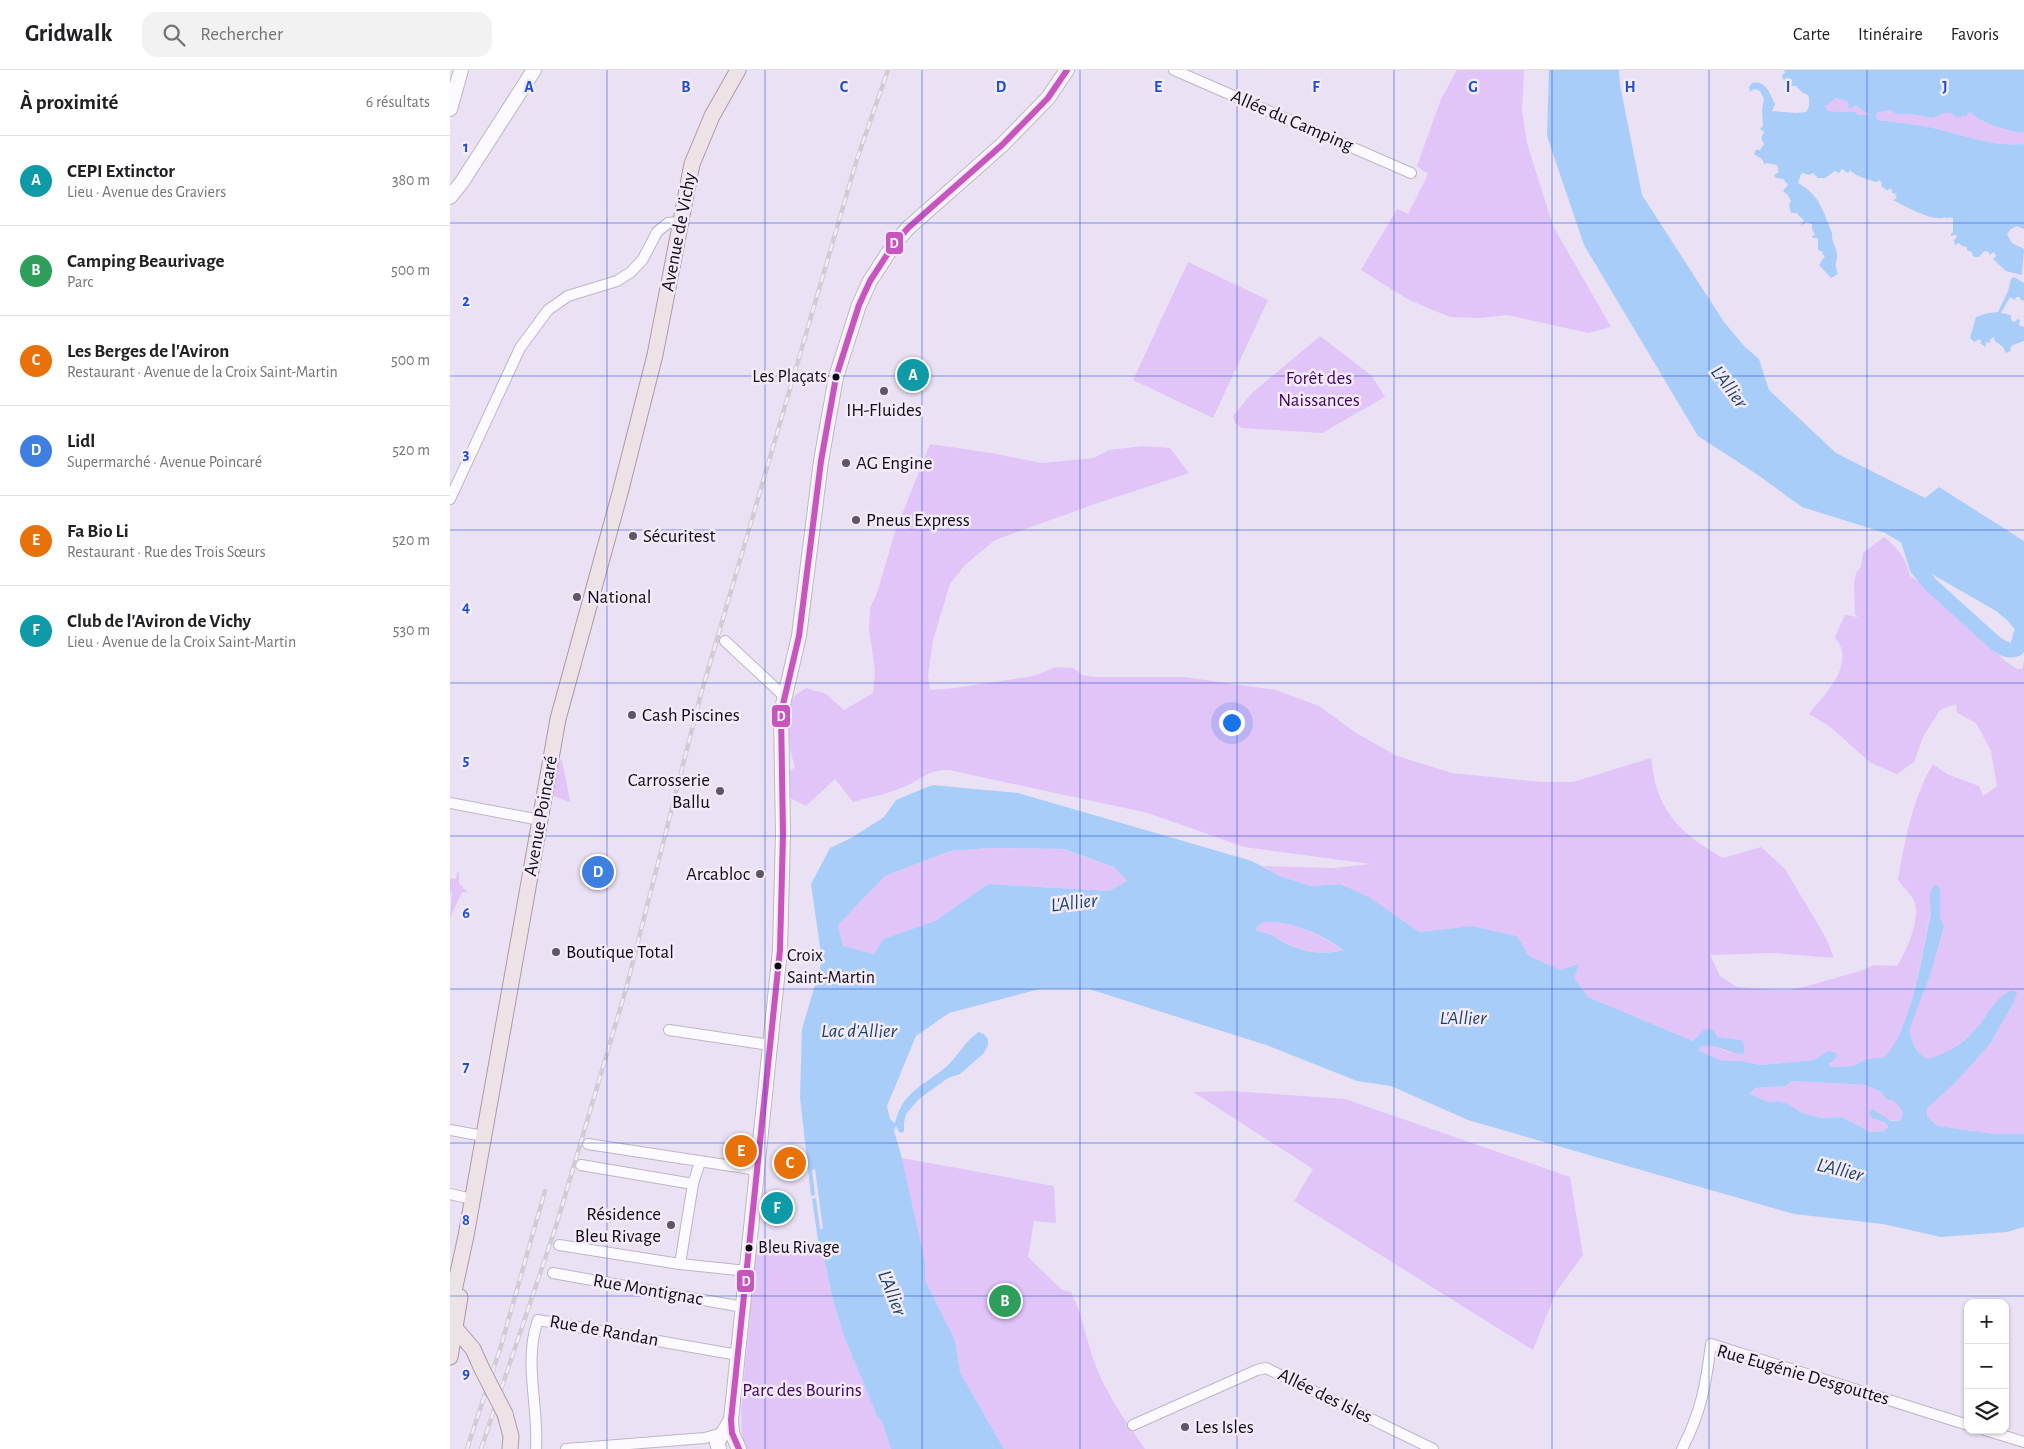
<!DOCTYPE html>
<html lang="fr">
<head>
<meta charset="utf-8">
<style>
  :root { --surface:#fff; --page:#f2f2f2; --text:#202124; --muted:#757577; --line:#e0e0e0; --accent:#b45309 }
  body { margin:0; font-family:"Alegreya Sans",sans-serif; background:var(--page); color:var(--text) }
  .controls { position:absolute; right:15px; bottom:15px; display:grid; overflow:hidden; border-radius:10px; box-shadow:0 1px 4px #0004 }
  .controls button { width:45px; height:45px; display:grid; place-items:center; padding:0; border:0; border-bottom:1px solid var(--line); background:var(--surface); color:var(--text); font:25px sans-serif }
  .you { position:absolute; left:781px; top:652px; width:18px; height:18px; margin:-12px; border:4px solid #fff; border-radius:50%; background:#1a73e8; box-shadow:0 0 0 8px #1a73e833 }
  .badge { display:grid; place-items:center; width:32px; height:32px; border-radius:50%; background:var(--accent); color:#fff; font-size:16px; font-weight:700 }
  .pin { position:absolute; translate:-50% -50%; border:2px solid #fff; box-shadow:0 1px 5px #0006 }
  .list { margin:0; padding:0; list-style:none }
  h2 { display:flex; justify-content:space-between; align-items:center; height:65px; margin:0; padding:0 20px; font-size:21px }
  h2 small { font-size:16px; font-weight:400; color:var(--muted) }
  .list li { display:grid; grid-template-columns:32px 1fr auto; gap:15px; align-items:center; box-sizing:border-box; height:90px; padding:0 20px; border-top:1px solid var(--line) }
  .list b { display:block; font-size:19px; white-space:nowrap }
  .list p { margin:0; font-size:16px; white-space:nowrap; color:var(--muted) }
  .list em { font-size:16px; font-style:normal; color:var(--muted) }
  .icon { flex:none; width:28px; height:28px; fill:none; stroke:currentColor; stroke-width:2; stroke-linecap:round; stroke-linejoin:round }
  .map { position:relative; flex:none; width:1574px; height:1379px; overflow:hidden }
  header { display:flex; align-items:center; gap:30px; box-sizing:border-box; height:70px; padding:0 25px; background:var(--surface); border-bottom:1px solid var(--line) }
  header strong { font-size:24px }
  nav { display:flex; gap:28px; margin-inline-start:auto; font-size:18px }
  .search { width:350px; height:45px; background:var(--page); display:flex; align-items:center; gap:12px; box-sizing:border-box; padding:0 18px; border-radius:15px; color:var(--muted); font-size:19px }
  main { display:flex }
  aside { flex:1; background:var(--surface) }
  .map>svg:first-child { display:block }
  .green { fill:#e1c4f8 }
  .water { fill:#a9cdf9; fill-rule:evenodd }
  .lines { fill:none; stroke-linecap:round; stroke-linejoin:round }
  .river { stroke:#a9cdf9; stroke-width:15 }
  .street-casing { stroke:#bdb6c5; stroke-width:12 }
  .secondary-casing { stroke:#bdb6c5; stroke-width:16 }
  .primary-casing { stroke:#ac9aa6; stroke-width:17 }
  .street { stroke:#fcfafe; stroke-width:10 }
  .secondary { stroke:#fcfafe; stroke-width:14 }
  .primary { stroke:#ede3e7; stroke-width:15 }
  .rail-casing { stroke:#d0cdd2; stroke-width:4.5 }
  .rail { stroke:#f3ebfa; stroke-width:2.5; stroke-dasharray:8; stroke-linecap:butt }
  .primary-bridge-casing { stroke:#ac9aa6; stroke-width:17; stroke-linecap:butt }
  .primary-bridge { stroke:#ede3e7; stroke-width:15 }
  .bus-1-casing { stroke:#f3ebfa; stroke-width:10 }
  .bus-1 { stroke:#c855be; stroke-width:6 }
  .grid { fill:none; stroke:#1d4ed8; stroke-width:1; stroke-opacity:0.55 }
  .bus-dot { fill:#120b17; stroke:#f3ebfa; stroke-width:2 }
  .poi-dot { fill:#5e5665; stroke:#f3ebfa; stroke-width:2 }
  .labels { text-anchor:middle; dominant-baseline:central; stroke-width:5; stroke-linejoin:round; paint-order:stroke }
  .bus-label { font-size:18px; fill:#120b17; stroke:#f3ebfa; text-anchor:start }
  .street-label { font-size:19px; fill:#120b17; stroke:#f3ebfa }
  .park-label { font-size:19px; fill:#406; stroke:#f3ebfa }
  .poi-label { font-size:19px; fill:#120b17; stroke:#f3ebfa; text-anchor:start }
  .water-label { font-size:20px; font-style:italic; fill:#1b4267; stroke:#f3ebfa }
  .grid-label { font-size:16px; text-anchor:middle; font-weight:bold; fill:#1d4ed8; stroke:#f3ebfa; stroke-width:5; stroke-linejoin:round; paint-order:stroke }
  .line-badge { stroke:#f3ebfa; stroke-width:2 }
  .badge-label { font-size:14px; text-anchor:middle; font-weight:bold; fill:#fff }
</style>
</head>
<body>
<header>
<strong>Gridwalk</strong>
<div class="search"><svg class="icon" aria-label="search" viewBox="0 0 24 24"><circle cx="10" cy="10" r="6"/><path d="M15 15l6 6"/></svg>Rechercher</div>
<nav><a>Carte</a><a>Itinéraire</a><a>Favoris</a></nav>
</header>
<main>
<aside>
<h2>À proximité<small>6 résultats</small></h2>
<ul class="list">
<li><span class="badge" style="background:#0f9aa8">A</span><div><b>CEPI Extinctor</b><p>Lieu · Avenue des Graviers</p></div><em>380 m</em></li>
<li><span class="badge" style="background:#2e9e5b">B</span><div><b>Camping Beaurivage</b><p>Parc</p></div><em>500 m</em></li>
<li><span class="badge" style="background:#e8710a">C</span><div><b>Les Berges de l'Aviron</b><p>Restaurant · Avenue de la Croix Saint-Martin</p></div><em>500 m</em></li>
<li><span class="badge" style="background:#3f7fe0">D</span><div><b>Lidl</b><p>Supermarché · Avenue Poincaré</p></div><em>520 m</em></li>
<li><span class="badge" style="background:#e8710a">E</span><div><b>Fa Bio Li</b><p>Restaurant · Rue des Trois Sœurs</p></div><em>520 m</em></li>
<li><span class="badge" style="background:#0f9aa8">F</span><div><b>Club de l'Aviron de Vichy</b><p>Lieu · Avenue de la Croix Saint-Martin</p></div><em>530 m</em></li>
</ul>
</aside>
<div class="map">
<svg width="1574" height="1379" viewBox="0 0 1574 1379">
  <rect width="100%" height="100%" fill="#ebe1f5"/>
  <!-- green -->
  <g class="green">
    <path d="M1007,0H1074L1072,41L1077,73L1103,156L1161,257L1138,263L1057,245L1030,248L1000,247L959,230L911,200L947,139L958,144L978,104L967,96L991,29Z"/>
    <path d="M1384,28L1397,31L1399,34L1398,37L1405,35L1420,45H1408L1394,41H1378L1375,37Z"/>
    <path d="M1441,40L1446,44H1461L1483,48C1493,43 1499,39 1508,47L1520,42C1535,56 1550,58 1571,63L1574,62V74C1540,77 1511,64 1479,57C1462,54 1445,52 1428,50L1426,48V43Z"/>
    <path d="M738,192L818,230L763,348L683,310Z"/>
    <path d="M870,266L922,306L935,327L872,363L792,358L785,353L783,346L802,323Z"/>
    <path d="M480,374L541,383L592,393L644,388L659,380L693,376L720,378L739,403L642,435L545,470L515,495L500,514L483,570L478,606L480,620L505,618L584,606L606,597L623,598L632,605L644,607H734L826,620L869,636L906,663L947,686L1002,703L1092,712H1123L1201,688C1203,699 1204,712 1208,722C1220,755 1244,771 1273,788L1311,777L1335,799L1376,868L1384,888L1323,883L1260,885L1270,906L1287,917L1326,920H1339L1361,915L1410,901L1424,895L1447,896C1456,883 1470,850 1465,833C1462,825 1453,817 1448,810C1455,771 1462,729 1483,694L1497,704L1529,716L1533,726L1547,716L1541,681L1526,653L1507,643L1506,634L1490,640L1473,667L1464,692L1447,704L1421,693L1379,656L1359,644C1372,627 1396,605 1392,581C1391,576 1388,571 1385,567L1395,545L1408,547L1405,544L1404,514L1406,503L1411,496L1413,483L1434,467C1449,480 1455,486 1460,506L1494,529L1525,557L1554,590L1567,599H1572L1574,591V1064H1544L1488,1056L1477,1047L1476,1038L1505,1013L1540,974L1563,934L1554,924L1524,962L1502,980L1478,990C1468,985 1459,969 1460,958L1481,903L1494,858L1490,847V819L1482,817L1480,844L1467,910L1456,951L1442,979L1435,987L1416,989L1403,996L1381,997L1379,981L1364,990L1310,995L1292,991H1273L1248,981L1250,977L1257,974L1284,984L1247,968L1243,971L1138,927L1124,908L1079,886L1067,866L1022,856L969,862L892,814L860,816L830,806L812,796L883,798L921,794L794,777L698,743L499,700C479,699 472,709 456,716C439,724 420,727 403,732L385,709L356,736L340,728L339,702L345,697C339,678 332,646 344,627C346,624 352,621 356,618L376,624L394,640L423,623L425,600L419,559L420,538L427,523L445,462Z"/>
    <path d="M112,690L120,731L119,732L103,726L109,691Z"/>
    <path d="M541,778L613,779L664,797L677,811L659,821L538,814L485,851L433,869L424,884L393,876L388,855L435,806L500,781Z"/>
    <path d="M7,802L9,803V813L18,823L12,822L0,848L2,823L0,822V808L6,809Z"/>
    <path d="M813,852C846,851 867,864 894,880C874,884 859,884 840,875C826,869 824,864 807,861L806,858Z"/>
    <path d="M1342,1011L1415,1015L1431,1022L1437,1030H1443L1452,1040L1453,1045L1449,1051L1422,1048L1436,1053L1438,1057L1434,1061L1418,1062L1410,1056L1391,1047L1372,1048L1352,1043L1336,1033L1329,1031L1318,1032L1300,1024L1305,1018L1335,1016Z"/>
    <path d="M782,1021L895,1029L1120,1107L1133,1185L1106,1222L1083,1280L844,1131L863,1099L743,1022Z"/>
    <path d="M452,1088L604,1116L606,1153L584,1151L578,1187L612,1220L621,1222C633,1246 637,1274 647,1299C659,1328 677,1353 695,1379H554L510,1302L505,1270L475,1210V1192Z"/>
    <path d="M306,1178L373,1184L384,1234L394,1266L427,1346L432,1352L441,1379H295L292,1369L291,1341Z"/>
  </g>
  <!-- water -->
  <g class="water">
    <path d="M1099,0H1169L1170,15L1192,125L1274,252L1294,276L1309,289L1319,320L1386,383L1475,428L1489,417L1574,471V571L1558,551L1546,541L1480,503L1452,473L1435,463L1352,437L1305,403L1248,366L1134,175L1097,66Z"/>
    <path d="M1334,0H1574V62L1571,63C1550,58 1536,56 1520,42L1517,44L1516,47L1514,45L1508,48C1499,39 1493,43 1483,48L1461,44H1446L1441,40L1426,43V47L1428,50C1445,52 1462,54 1479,57C1511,64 1540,77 1574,74V159L1567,156L1561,159L1557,164L1562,173L1574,179L1572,205L1556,201L1543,189L1546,186L1544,182L1539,185V182L1534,181L1529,187H1525L1522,185L1523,183L1517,180V177L1512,176L1509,173L1505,175L1504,170L1507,167L1506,165L1501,166V164L1503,162V148L1499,147L1497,149L1495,147C1485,153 1454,136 1443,130L1447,128L1445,125L1447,124L1442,123V120L1439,118L1438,121L1431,116L1432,113L1429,110L1427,112C1419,110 1405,106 1400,100L1398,103L1392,99L1389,103L1385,101L1375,108H1368L1363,103L1359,105L1353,103L1351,104L1348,113C1370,125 1373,141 1382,163C1381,171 1386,176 1387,184C1388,193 1383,191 1388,204L1381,208L1369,195L1375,186L1372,184L1373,182L1368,180V168H1363L1362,166L1365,165L1362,159V154L1356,152L1351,156L1354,150L1348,145L1347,143H1341L1339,134L1341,131L1338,125L1333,121L1338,115L1337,113L1335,112L1334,109L1326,108L1324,105L1329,102L1327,95L1316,93L1315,95L1312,89L1304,84L1306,80H1310L1314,74L1311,68L1314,62L1310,59L1313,56L1312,41L1314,29L1310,21L1304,19L1300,22L1299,17L1302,13C1316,10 1320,24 1325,34L1322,41L1346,43L1356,42C1360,37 1360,32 1358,25L1353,23L1346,16H1342L1341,19L1335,15L1332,5L1335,3ZM1385,28L1397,31L1399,34L1398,38H1402L1405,35L1420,45H1408L1405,42L1378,41L1375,37Z"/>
    <path d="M1564,207L1574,213V230L1572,231L1569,227H1566L1565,230L1560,227L1551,243L1561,245V250L1564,252L1568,249L1570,250L1569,255L1574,257V271L1563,275L1560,278L1561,281L1556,283L1553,277L1545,271L1544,267L1540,269V273L1536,272V277L1530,273L1532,271L1529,269L1524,272L1520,268L1526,247L1538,243L1548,242L1558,221L1561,209Z"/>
    <path d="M482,715L568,723L802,791L830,806L860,816L891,814L920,828L969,862L1022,856L1067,866L1079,886L1110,900L1129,894L1124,908L1138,927L1243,971L1254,960L1263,959L1267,967L1291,970L1294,975V984C1279,984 1264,972 1250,977L1249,981L1273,991H1292L1310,995L1364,990L1378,981L1386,983L1387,987L1379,994L1381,997L1403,996L1416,989L1435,987C1463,954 1471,888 1480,847C1482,836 1476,821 1486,814L1490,819V847L1494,857L1481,903L1460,958C1459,969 1468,986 1478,989C1496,983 1511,976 1524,961C1536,949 1547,923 1564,920L1567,923L1563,934L1540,974L1505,1013L1477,1038V1047L1488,1056L1544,1064H1574V1157L1557,1162L1491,1167L1433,1154L1344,1144L1018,1050L941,1016L907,1011L816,975L639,919H590L499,943L466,966L437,1036L440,1049L445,1053C454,1018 476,1016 499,994C510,983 516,970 529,962L534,964L538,969V975L534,983L510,1004L498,1008L469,1029L456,1044L454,1053V1061L452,1063L449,1062L446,1056L444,1061L452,1088L475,1192V1210L505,1270L510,1302L554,1379H441L432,1352L427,1346L394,1266L384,1234L373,1184L368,1170L362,1129L366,1128L370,1159L373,1158L365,1099L362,1100L365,1125L361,1126L350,1027L352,959L372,891L361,814L380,778L403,767L434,747L446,730ZM541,778L614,779L664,797L677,811L659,821L538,814L485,851L433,869L424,884L393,876L388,855L435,806L500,781ZM813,852C843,851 869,863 894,880C875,885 857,883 839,875C825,869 825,864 807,861L806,858ZM1342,1011L1415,1015L1431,1022L1437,1030H1443L1452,1040L1453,1045L1449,1051H1441L1422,1039L1419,1044L1422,1048L1436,1053L1438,1057L1434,1061L1418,1062L1410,1056L1391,1047L1372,1048L1352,1043L1336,1033L1329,1031L1318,1032L1300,1024L1305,1018L1335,1016Z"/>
  </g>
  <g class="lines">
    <!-- river -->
    <path class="river" d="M1457,466L1467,498L1480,514L1544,572C1552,578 1558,582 1567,579L1571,564H1574"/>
    <!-- street casing -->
    <g class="street-casing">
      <g id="street">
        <path d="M724,0L961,103"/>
        <path d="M0,429L70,278L98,240L118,226L167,211L181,202L193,189L207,162L218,153L229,152"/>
        <path d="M275,571L334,626"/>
        <path d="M0,733L90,750"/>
        <path d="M219,960L320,975"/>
        <path d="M0,1060L33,1066"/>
        <path d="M138,1074L308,1100"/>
        <path d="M131,1095L243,1114"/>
        <path d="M0,1124L22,1129"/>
        <path d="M109,1175L230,1194L297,1201"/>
        <path d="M230,1194L243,1114L250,1092"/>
        <path d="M103,1203L293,1237"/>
        <path d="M683,1355L807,1300L816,1298L983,1379"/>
        <path d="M1535,1360L1574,1372"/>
        <path d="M86,1379C89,1336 73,1292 88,1250L288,1285"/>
        <path d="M116,1379L255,1368L272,1363"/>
        <path d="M1232,1379C1251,1343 1256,1314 1261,1274L1518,1355"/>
      </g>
    </g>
    <!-- secondary casing -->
    <g class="secondary-casing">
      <g id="secondary">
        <path d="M0,39L11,0"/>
        <path d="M0,127L12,112L84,0"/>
        <path d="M269,1379L267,1373L281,1350"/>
        <path d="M289,1379L282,1363L281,1350L330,880L333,764L331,643L349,566L371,391L386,307L409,235L420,211L444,174L458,158L552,75L598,28L617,0"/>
      </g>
    </g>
    <!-- primary casing -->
    <g class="primary-casing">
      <g id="primary">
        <path d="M0,1239L16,1166L108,649L170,423L205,285L242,94L262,46L288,0"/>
        <path d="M5,1258L23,1279L31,1297"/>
        <path d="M0,1287L10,1227"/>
        <path d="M55,1344L61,1366L60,1379"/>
      </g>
    </g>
    <!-- street -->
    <use href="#street" class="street"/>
    <!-- secondary -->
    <use href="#secondary" class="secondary"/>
    <!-- primary -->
    <use href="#primary" class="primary"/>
    <!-- rail casing -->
    <g class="rail-casing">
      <g id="rail">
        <path d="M17,1379L51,1276L95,1121"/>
        <path d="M31,1379L107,1153L176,919L251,624L407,89L438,0"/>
      </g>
    </g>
    <!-- rail -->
    <use href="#rail" class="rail"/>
    <!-- primary-bridge casing -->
    <g class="primary-bridge-casing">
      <path id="primary-bridge" d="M31,1297L55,1344"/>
    </g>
    <!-- primary-bridge -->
    <use href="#primary-bridge" class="primary-bridge"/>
    <!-- bus-1 casing -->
    <g class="bus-1-casing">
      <path id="bus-1" d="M289,1379L282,1363L281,1350L330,880L333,764L331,643L349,566L371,391L386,307L409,235L420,211L444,174L458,158L552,75L598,28L617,0"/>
    </g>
    <!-- bus-1 -->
    <use href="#bus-1" class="bus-1"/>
  </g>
  <!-- grid -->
  <path class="grid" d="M157,0V1379M315,0V1379M472,0V1379M630,0V1379M787,0V1379M944,0V1379M1102,0V1379M1259,0V1379M1417,0V1379M0,153H1574M0,306H1574M0,460H1574M0,613H1574M0,766H1574M0,919H1574M0,1073H1574M0,1226H1574"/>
  <!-- markers -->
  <g class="bus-dot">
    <circle cx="386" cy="307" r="4.5"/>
    <circle cx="328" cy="896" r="4.5"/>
    <circle cx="299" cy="1178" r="4.5"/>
  </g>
  <g class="poi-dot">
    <circle cx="434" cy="321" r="5"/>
    <circle cx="396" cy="393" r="5"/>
    <circle cx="406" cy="450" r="5"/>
    <circle cx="183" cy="466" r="5"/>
    <circle cx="127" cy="527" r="5"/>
    <circle cx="182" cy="645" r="5"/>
    <circle cx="270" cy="721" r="5"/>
    <circle cx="310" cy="804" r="5"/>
    <circle cx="106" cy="882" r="5"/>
    <circle cx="221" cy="1155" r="5"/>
    <circle cx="735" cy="1357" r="5"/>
  </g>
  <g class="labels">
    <!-- bus labels -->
    <g class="bus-label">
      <text x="377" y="307" text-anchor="end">Les Plaçats</text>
      <text x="337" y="886">Croix<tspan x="337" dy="22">Saint-Martin</tspan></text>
      <text x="308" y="1178">Bleu Rivage</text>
    </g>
    <!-- street labels -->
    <g class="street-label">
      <text transform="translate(842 51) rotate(23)">Allée du Camping</text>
      <text transform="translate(229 162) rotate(-79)">Avenue de Vichy</text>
      <text transform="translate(91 746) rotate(-80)">Avenue Poincaré</text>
      <text transform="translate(198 1220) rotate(10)">Rue Montignac</text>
      <text transform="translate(154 1261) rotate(10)">Rue de Randan</text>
      <text transform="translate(1353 1305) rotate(16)">Rue Eugénie Desgouttes</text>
      <text transform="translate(875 1326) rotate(26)">Allée des Isles</text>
    </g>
    <!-- park labels -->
    <g class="park-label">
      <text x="869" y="308">Forêt des<tspan x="869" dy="22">Naissances</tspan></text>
      <text x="352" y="1320">Parc des Bourins</text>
    </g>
    <!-- poi labels -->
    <g class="poi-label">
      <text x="434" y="340" text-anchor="middle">IH-Fluides</text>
      <text x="406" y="393">AG Engine</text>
      <text x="416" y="450">Pneus Express</text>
      <text x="193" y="466">Sécuritest</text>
      <text x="137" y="527">National</text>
      <text x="192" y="645">Cash Piscines</text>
      <text x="260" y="710" text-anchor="end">Carrosserie<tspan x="260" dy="22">Ballu</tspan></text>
      <text x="300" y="804" text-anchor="end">Arcabloc</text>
      <text x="116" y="882">Boutique Total</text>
      <text x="211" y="1144" text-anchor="end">Résidence<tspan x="211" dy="22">Bleu Rivage</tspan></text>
      <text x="745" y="1357">Les Isles</text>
    </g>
    <!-- water labels -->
    <g class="water-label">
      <text transform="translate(1279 317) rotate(53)">L'Allier</text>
      <text transform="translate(624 833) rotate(-7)">L'Allier</text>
      <text x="1013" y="948">L'Allier</text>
      <text x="409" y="961">Lac d'Allier</text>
      <text transform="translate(1390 1100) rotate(14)">L'Allier</text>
      <text transform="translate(442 1223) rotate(68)">L'Allier</text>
    </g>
  </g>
  <g class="grid-label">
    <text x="79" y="22">A</text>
    <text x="236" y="22">B</text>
    <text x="394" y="22">C</text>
    <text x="551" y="22">D</text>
    <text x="708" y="22">E</text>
    <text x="866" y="22">F</text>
    <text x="1023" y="22">G</text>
    <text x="1180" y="22">H</text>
    <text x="1338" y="22">I</text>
    <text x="1495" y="22">J</text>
    <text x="16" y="82">1</text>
    <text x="16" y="236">2</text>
    <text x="16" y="389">3</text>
    <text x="16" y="542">4</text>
    <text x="16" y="695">5</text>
    <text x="16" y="848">6</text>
    <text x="16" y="1002">7</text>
    <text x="16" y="1155">8</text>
    <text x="16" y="1308">9</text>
  </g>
  <g class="line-badge">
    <rect x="435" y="161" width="19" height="24" rx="5" fill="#c855be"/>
    <rect x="321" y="634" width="20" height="24" rx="5" fill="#c855be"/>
    <rect x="286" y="1199" width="19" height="24" rx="5" fill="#c855be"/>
  </g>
  <g class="badge-label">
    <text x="444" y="178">D</text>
    <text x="331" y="651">D</text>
    <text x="296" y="1216">D</text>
  </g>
</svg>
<div class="controls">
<button>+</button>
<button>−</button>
<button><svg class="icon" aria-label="layers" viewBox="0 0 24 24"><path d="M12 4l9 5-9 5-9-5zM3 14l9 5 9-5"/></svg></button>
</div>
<div class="you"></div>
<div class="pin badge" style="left:463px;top:305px;background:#0f9aa8">A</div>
<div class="pin badge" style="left:555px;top:1231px;background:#2e9e5b">B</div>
<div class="pin badge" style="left:340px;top:1093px;background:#e8710a">C</div>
<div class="pin badge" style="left:148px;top:802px;background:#3f7fe0">D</div>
<div class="pin badge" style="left:291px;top:1081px;background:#e8710a">E</div>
<div class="pin badge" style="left:327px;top:1138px;background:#0f9aa8">F</div>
</div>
</main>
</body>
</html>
